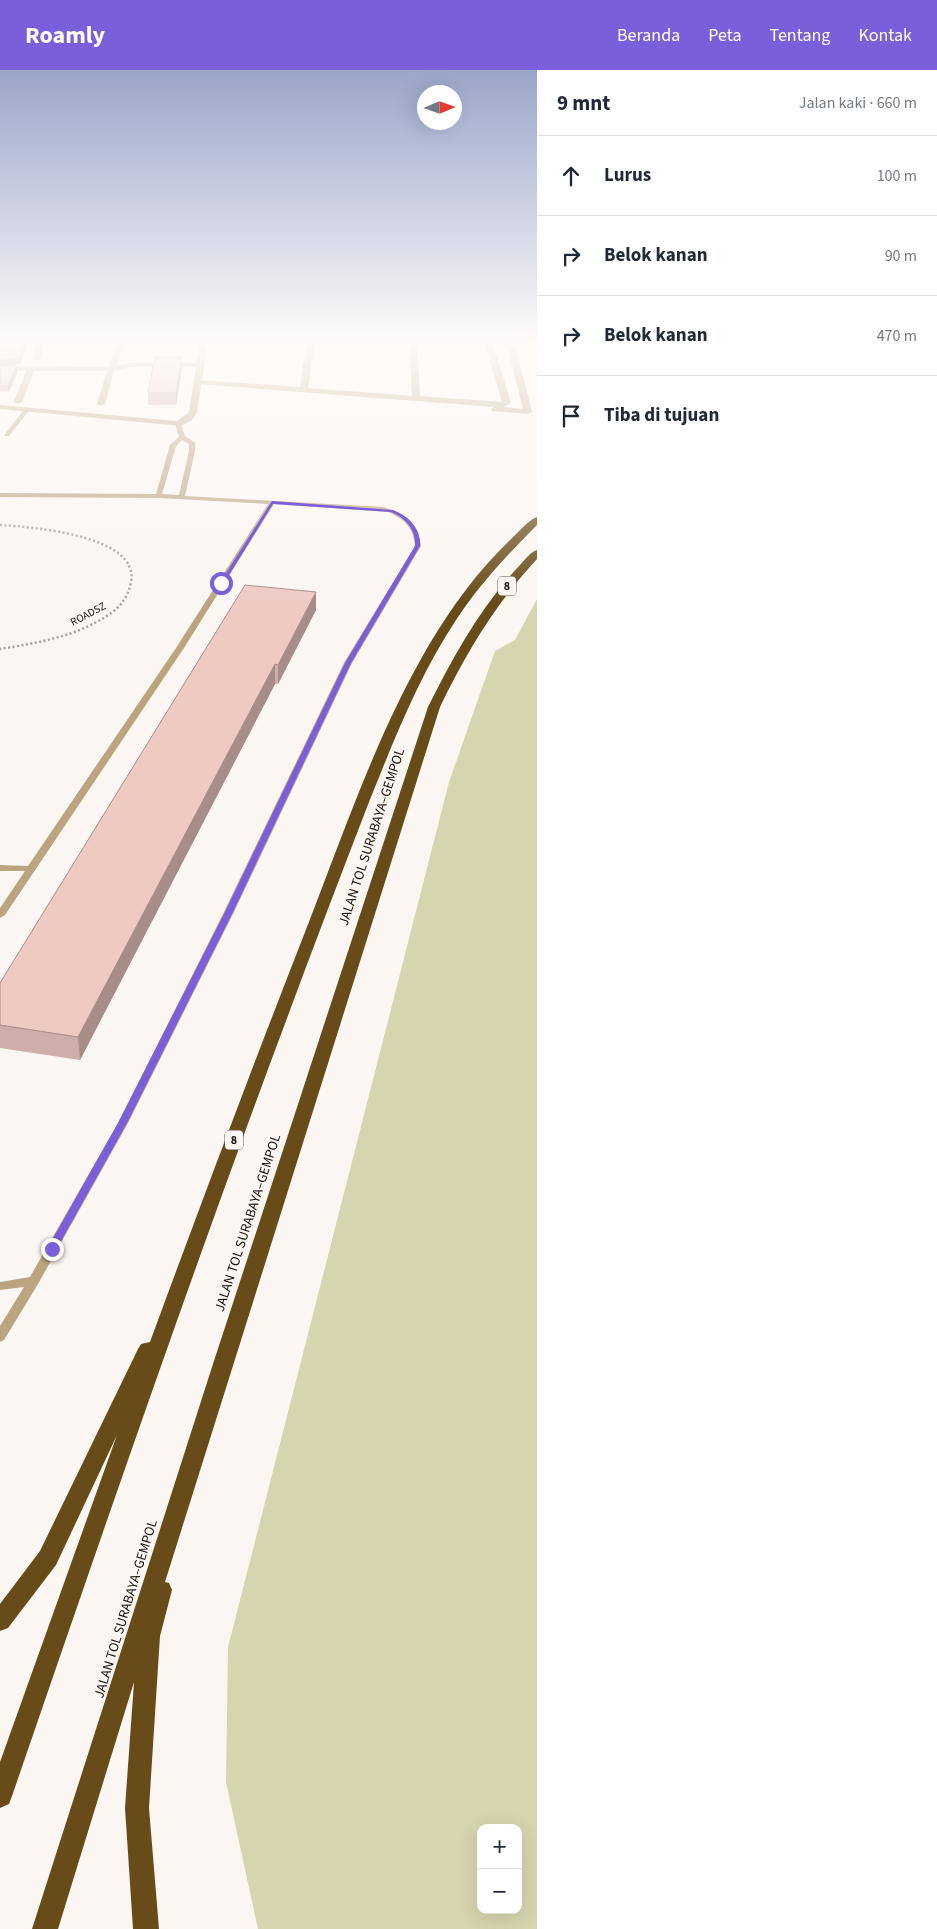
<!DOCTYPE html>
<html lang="id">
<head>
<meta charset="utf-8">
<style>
  :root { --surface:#fff; --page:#f2f2f3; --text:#1f2937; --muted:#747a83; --line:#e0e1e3; --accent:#7b5fda }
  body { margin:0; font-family:"Source Sans 3",sans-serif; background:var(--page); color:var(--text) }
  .controls { position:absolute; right:15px; bottom:15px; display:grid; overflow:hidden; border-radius:10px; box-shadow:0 5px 20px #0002 }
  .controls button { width:45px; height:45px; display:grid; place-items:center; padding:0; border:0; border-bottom:1px solid var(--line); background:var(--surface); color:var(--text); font:25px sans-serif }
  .compass { position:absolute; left:417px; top:15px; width:45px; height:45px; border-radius:50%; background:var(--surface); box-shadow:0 5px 20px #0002; rotate:88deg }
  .stop { position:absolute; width:15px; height:15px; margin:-11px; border:4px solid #7b5fda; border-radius:50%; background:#fff }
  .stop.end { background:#7b5fda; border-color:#fff; box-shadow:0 1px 5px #0008 }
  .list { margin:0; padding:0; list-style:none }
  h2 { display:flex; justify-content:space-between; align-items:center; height:65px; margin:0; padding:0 20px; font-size:21px }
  h2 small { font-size:16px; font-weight:400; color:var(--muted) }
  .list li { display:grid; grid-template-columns:32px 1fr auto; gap:15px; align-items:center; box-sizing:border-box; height:80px; padding:0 20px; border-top:1px solid var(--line) }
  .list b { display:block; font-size:19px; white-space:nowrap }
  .list em { font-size:16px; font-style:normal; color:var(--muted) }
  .icon { flex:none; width:28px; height:28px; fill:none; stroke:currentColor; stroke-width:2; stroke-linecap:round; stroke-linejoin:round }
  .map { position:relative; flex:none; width:537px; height:1859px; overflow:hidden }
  header { display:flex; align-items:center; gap:30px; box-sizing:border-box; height:70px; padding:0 25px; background:var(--accent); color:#fff }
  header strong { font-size:24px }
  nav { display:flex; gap:28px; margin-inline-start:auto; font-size:18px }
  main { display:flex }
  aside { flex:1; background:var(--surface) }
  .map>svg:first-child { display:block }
  .green { fill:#d7d5af; fill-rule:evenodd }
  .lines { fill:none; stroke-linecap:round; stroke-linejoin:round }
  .path { stroke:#a69f99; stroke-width:2.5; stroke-dasharray:2 2.5; stroke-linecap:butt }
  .service { fill:#bba581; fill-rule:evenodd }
  .minor { fill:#bba581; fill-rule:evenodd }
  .tertiary { fill:#bba581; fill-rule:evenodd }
  .motorway { fill:#674c1a; fill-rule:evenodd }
  .wall { fill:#cdaea8 }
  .shaded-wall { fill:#a78d88 }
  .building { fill:#eecac3; stroke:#a78d88 }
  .route { fill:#7b5fda }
  .labels { text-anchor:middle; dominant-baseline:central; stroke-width:5; stroke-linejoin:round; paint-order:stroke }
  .far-street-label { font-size:11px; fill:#180f08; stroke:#fcf6f2 }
  .shield { fill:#fcf6f2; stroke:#5c544e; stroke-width:1 }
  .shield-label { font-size:12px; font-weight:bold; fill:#180f08 }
  .street-label { font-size:14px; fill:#180f08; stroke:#fcf6f2 }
</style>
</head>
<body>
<header>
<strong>Roamly</strong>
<nav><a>Beranda</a><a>Peta</a><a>Tentang</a><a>Kontak</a></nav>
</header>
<main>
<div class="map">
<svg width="537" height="1859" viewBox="0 0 537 1859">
  <rect width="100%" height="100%" fill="#fcf6f2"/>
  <!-- green -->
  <path class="green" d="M537,529V1859H258L226,1712L228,1577L449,712L495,581L515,570ZM481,1758H518V1840H481Z"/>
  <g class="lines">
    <!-- path -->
    <path class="path" d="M0,455C31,457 140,465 131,512C128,528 119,539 105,547C74,567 36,573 0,579"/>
    <!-- service -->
    <g class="service">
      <path d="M25,338L30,339L9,366H5V364Z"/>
      <path d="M178,352L181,354L185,366L195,373V381L185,426L383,437C404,443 420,453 421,476L352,593L233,844L128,1053L38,1214L4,1270L0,1272V1256L24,1217L0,1220V1212L30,1207L118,1053L223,844L344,593L415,476C414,458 404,449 388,442L274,434L184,578L5,845L0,848V838L25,801H0V795L28,796L176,578L268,434L159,428L0,427V423L156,424L170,375L179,367L175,354ZM182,370L189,374V381L179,425L162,424L176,376Z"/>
    </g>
    <!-- minor -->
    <g class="minor">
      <path d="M37,271H45L40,289L36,291L32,289Z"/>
      <path d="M119,271H126L116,296L131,293H199L203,295L199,297H131L114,301L105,334L101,336L97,334L107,301H34L22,332L18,334L14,332L26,301L0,300V296L108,297Z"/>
      <path d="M307,271H315L308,318L412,326L409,271H417L420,326L502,332L484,271H492L511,333L504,337L523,339L506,271H514L532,342L528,344L492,341L491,339L494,337L197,314L193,312L197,310L300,317Z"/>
    </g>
    <!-- tertiary -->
    <path class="tertiary" d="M200,271H208L197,342L192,350L181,356L0,339V335L177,351L189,342Z"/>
    <!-- motorway -->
    <g class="motorway">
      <path d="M537,447V455C507,485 479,515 456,550C419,606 394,670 369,732C340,807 311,883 283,959C188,1213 100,1470 12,1726L9,1734L0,1738V1692L117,1365L56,1495L8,1558L0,1561V1534L40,1481L138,1279L141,1274L150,1272C201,1133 253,995 307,857C357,729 408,568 509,471C518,463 527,451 537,447Z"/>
      <path d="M537,480V489C496,533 466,583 440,637L165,1512L169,1513L172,1520L160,1566L149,1738L159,1859H133L125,1738L134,1612L58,1859H32L212,1297L428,637C453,587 481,536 520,495C525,490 530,482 537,480Z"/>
    </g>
  </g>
  <!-- wall -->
  <g class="wall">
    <path d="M0,271L20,294L0,296H16L17,303L9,322H0Z"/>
    <path d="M182,299L176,335H148V323Z"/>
    <path d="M316,522V540L278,614H275L80,990L0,978V913Z"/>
  </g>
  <!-- shaded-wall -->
  <g class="shaded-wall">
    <path d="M26,271H29L20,294L0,296V290Z"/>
    <path d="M181,287L182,299L176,335V323Z"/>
    <path d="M16,296L17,303L9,322L8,316Z"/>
    <path d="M316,522V540L278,614V595Z"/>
    <path d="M275,594V614L80,990L78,967Z"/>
  </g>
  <!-- building -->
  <g class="building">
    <path d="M0,271H26L19,288L0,290Z"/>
    <path d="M155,287H181L176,323H148Z"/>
    <path d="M0,296H16L8,316H0Z"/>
    <path d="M245,515L316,522L278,595L275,594L78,967L0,955V913Z"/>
  </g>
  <!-- sky -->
  <linearGradient id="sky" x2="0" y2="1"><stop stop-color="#9aa6ca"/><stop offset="0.51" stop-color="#fefbf9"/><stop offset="1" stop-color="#fefbf9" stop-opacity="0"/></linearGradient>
  <rect width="537" height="532" fill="url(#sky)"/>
  <!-- route -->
  <path class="route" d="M272,431L393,440C409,446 421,459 420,476L351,593L232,844L127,1053L55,1182L52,1183L47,1179L118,1053L224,844L345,593L415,476C416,460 406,448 391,442L273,434L224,513L219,514Z"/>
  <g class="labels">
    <!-- far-street labels -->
    <g class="far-street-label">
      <text transform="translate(88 544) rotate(-28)">ROADSZ</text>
    </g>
    <!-- shield labels -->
    <g class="shield">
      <rect x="498" y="506.5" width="18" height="19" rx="4"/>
      <rect x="225" y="1060.5" width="18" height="19" rx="4"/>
    </g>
    <g class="shield-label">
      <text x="507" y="516">8</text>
      <text x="234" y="1070">8</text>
    </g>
    <!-- street labels -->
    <g class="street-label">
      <text transform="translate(372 767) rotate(-72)">JALAN TOL SURABAYA–GEMPOL</text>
      <text transform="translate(248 1153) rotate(-72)">JALAN TOL SURABAYA–GEMPOL</text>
      <text transform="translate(126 1539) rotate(-73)">JALAN TOL SURABAYA–GEMPOL</text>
    </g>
  </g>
</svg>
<div class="controls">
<button>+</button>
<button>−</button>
</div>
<svg class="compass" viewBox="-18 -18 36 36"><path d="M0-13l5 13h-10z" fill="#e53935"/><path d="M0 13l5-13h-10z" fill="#747a83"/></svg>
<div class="stop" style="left:221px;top:513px"></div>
<div class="stop end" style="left:52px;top:1179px"></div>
</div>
<aside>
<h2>9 mnt<small>Jalan kaki · 660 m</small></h2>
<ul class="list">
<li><svg class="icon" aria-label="ahead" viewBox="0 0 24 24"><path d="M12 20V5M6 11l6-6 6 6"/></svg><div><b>Lurus</b></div><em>100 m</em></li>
<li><svg class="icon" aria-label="right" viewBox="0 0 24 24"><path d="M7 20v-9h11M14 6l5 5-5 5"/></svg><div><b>Belok kanan</b></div><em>90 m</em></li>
<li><svg class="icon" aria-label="right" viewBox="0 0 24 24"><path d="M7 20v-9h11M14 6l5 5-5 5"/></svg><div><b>Belok kanan</b></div><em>470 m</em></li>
<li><svg class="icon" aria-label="arrive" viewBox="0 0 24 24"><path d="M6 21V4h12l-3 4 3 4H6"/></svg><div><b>Tiba di tujuan</b></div></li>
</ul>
</aside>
</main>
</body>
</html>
